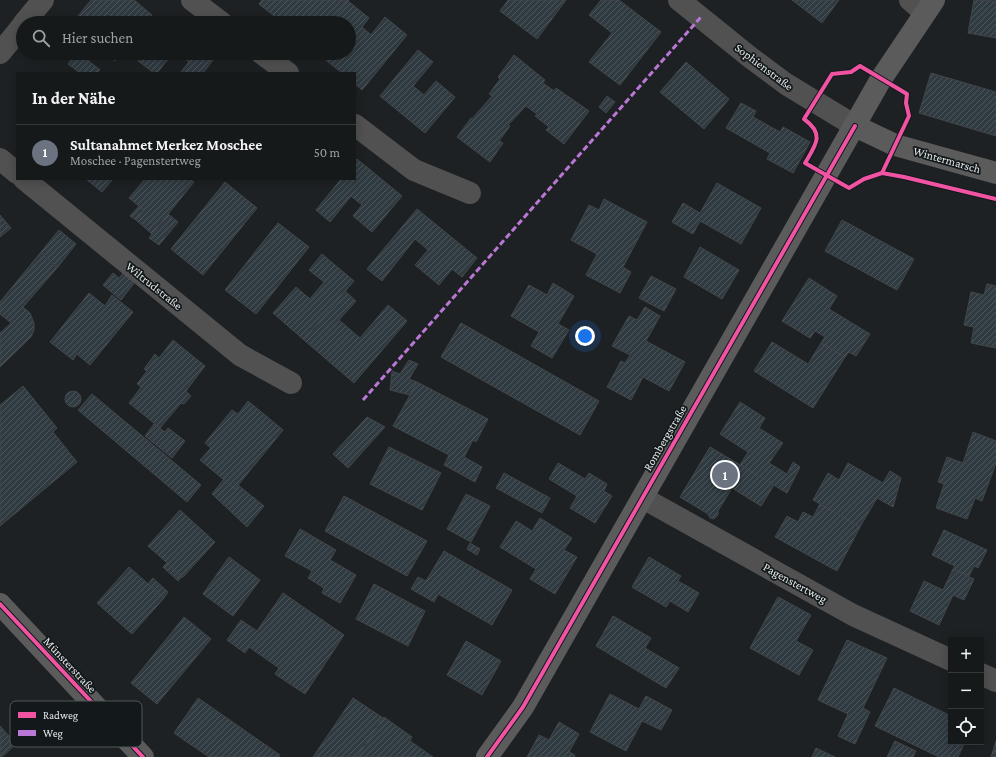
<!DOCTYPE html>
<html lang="de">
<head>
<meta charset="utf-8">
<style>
  :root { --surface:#16191a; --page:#232627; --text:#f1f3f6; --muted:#9ea0a2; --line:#353839; --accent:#9ea2a4 }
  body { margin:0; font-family:"Crimson Pro",serif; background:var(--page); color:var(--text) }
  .controls { position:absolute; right:12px; bottom:12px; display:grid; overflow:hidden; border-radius:0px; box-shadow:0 2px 10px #0003 }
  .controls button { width:36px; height:36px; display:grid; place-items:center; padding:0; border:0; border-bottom:1px solid var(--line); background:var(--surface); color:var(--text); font:20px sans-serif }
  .you { position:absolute; left:585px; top:336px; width:14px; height:14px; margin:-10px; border:3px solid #fff; border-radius:50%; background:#1a73e8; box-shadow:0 0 0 6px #1a73e833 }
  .badge { display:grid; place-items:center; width:26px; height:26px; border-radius:50%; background:var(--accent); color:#fff; font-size:13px; font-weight:700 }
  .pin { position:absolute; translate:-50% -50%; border:2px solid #fff; box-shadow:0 1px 4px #0006 }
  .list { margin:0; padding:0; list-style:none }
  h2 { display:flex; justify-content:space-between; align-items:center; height:52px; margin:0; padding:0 16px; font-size:17px }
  h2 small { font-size:13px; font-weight:400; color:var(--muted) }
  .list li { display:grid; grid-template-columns:26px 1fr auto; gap:12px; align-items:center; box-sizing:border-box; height:56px; padding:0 16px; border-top:1px solid var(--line) }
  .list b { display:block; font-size:15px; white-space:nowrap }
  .list p { margin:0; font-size:13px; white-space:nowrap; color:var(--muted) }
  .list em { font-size:13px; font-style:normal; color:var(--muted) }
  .icon { flex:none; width:22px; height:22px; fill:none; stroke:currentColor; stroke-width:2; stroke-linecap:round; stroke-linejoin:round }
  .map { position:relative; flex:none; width:996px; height:757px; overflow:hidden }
  .search { position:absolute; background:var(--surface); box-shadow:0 2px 10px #0003; left:16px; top:16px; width:340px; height:44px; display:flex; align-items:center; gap:10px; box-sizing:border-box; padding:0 14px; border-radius:22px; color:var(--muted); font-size:15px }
  .panel { position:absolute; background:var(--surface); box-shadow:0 2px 10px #0003; left:16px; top:72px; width:340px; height:108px; border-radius:0px }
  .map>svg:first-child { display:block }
  .building { fill:url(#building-hatch); stroke:#434648 }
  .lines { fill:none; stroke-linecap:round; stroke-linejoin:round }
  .minor { stroke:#525151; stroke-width:22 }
  .major { stroke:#5a5b5a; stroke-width:22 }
  .quiet { stroke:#ba77d6; stroke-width:3; stroke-dasharray:6 3; stroke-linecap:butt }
  .cycleway-casing { stroke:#13181b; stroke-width:6 }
  .cycleway { stroke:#f153a3; stroke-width:4 }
  .labels { text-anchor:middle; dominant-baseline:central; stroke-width:3.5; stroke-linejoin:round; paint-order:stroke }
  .street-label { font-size:12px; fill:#e3e7e9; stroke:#13181b }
  .key { fill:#13181b; stroke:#515659; stroke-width:1 }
  .key-label { font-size:11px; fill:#e3e7e9 }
</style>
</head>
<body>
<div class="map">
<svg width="996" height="757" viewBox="0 0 996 757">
  <defs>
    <pattern id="building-hatch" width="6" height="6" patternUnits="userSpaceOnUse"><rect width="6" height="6" fill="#303b41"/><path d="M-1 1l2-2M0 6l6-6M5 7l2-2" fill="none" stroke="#4e575c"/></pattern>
  </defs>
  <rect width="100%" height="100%" fill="#1e2123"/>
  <!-- building -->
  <g class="building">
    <path d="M91,0H134L152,15L145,23H119L108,14L101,23H96L82,11Z"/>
    <path d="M262,0H349L331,22L322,15L316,23H283L259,4Z"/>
    <path d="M508,0H566L537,39L500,11Z"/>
    <path d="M601,0H619L661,32L620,85L589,62L612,33L589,15Z"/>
    <path d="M792,0H839L822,23Z"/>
    <path d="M974,0L996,1V38L968,33Z"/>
    <path d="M348,1L369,18L362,27L371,35L385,17L407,35L362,90L355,84V73H342L317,53H349V23L331,22Z"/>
    <path d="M82,11L96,23H78L75,20Z"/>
    <path d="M418,50L433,62L413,86L424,95L436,81L455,97L425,133L380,96Z"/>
    <path d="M77,53H79L100,70L97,73H80L68,64Z"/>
    <path d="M105,53H121L115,61Z"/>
    <path d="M144,53H173L157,73H154L138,61Z"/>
    <path d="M178,53H214L217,55L203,73H180L189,62Z"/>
    <path d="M514,55L545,80L543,83L554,91L556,88L589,111L564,144L546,130L549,127L535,116L537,114L526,106L508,125L510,126L499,141L503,143L490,162L457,137L471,118L472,119L492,96L489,94L500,79L498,77Z"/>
    <path d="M686,62L729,99L704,129L660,92Z"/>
    <path d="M931,73L996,92V136L919,113Z"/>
    <path d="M607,96L615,102L606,113L599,107Z"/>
    <path d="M741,103L756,111L753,117L780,132L783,127L810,142L793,173L767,159L770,153L726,128Z"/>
    <path d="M357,159L402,196L372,232L353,216L362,205L351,196L330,222L316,210L341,179H355V162Z"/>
    <path d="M86,179H113L102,192Z"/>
    <path d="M145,179H189L194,182L152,234L136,220L144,210L129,198Z"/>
    <path d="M225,182L257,208L203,275L171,249Z"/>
    <path d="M717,183L761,208L741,244L700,221L693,234L672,222L683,203L700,213Z"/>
    <path d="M604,199L647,222L623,267L631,272L620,293L586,275L597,254L571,240L589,205L599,210Z"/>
    <path d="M139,206L144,210L136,220L130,216Z"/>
    <path d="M417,209L477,258L462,277L452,269L439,285L415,265L428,250L415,239L382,281L367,269Z"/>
    <path d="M168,214L178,222L159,245L149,238Z"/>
    <path d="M0,215L11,228L0,237Z"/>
    <path d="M842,220L914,259L897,290L825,251Z"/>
    <path d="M278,223L309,247L256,314L225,290Z"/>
    <path d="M59,230L76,244L57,268L41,252Z"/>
    <path d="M700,247L739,270L722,299L684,277Z"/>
    <path d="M41,252L57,268L23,307L30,313L34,323V330L31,337L0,367V333L11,323L0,314V302Z"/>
    <path d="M322,254L354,281L304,340L273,313L296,287L310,299L324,282L309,270Z"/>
    <path d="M113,273L119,278L123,273L135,282L121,300L103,285Z"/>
    <path d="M651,276L676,289L664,311L639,298Z"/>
    <path d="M809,278L837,296L829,309L870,334L856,356L849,352L845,357L821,343L825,337L815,331L810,338L782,321Z"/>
    <path d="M553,283L574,296L558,324L569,330L552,358L531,346L539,332L511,316L529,285L547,295Z"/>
    <path d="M987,284L996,286V348L971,343L974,327L964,325L971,292L984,295Z"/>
    <path d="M345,291L356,301L339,320L360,338L388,305L407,321L354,383L304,340Z"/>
    <path d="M89,293L105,306L112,295L133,312L90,365L77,354L73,360L50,342Z"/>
    <path d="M645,307L660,316L646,341L685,362L669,391L643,377L631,400L607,387L621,361L625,363L630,355L612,346L629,316L637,320Z"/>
    <path d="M461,323L599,401L580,435L441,357Z"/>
    <path d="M173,340L205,366L186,391L191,396L184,404L181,403L160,428L129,403L139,390L141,387L137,384L147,371L144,369L155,354L159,358Z"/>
    <path d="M772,342L808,364L821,343L845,357L813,408L754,371Z"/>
    <path d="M409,360L418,364L409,379L417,382L410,395L390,390L392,371L400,374Z"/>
    <path d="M417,382L488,419L476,442L473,440L464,457L482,467L475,482L444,465L449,455L393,426Z"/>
    <path d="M23,386L57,428L53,432L77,462L0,526V405Z"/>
    <circle cx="73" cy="399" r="8"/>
    <path d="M92,394L201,485L187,502L78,410Z"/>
    <path d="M248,401L283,430L235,489L200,460L211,448L205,443L232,410L238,414Z"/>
    <path d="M740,402L765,418L759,428L783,443L769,463L787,474L793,462L800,467L787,493L740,465L748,452L720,434Z"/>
    <path d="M367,417L385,427L348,468L333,454Z"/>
    <path d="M154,424L165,432L168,428L185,441L172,458L145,436Z"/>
    <path d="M973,432L996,441V463L982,501L975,498L967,519L936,508L944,484L938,482L947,457L963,463Z"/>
    <path d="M389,447L441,473L422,510L370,484Z"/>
    <path d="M710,447L774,485L761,506L732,488L718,511V515L714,519L710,518L708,514L680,497Z"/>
    <path d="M558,463L585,479L589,473L607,484L604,491L612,496L595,523L570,508L577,496L549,479Z"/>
    <path d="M848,463L883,483L890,471L901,478L893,507L877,498L860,527L813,500L828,473L839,480Z"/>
    <path d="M504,473L550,498L542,513L496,488Z"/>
    <path d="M224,479L235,489L238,485L264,506L247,527L212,494Z"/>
    <path d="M466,494L490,506L471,542L447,529Z"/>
    <path d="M344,496L427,541L407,576L325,531Z"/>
    <path d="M820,504L860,527L837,571L775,537L787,516L798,522L803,512L813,517Z"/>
    <path d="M180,510L215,542L183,577L148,546Z"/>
    <path d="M540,518L572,538L564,550L577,557L555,594L530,579L536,569L500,547L516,521L532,531Z"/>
    <path d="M300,529L336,550L330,560L356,575L340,603L322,593L324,588L308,578L312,571L285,556Z"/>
    <path d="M944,530L987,550L978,568L974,566L969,576L953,569L955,566L932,555Z"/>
    <path d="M470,543L480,549L477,555L467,549Z"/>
    <path d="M444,551L512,590L492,625L438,594L434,602L411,589L418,577L426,581Z"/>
    <path d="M229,557L260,580L233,616L203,594Z"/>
    <path d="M649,557L681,576L678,581L699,593L688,612L670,601L666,607L632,587Z"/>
    <path d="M167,563L182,577L178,581L163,567Z"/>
    <path d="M129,567L164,598L132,634L97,603Z"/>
    <path d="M953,569L974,579L964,600L953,595L939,625L910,611L924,581L943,590Z"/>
    <path d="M153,578L168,592L164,598L148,584Z"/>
    <path d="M374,584L425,611L408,646L356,619Z"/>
    <path d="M283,593L344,635L305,694L275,674L279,668L249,647L245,653L227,640L241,620L257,631Z"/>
    <path d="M778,597L811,615L796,641L813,650L799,675L750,648Z"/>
    <path d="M613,616L651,638L645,648L679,668L666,688L596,646Z"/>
    <path d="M184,617L211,639L157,704L131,683Z"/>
    <path d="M847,640L887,658L863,708L870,712L855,744L838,736L848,714L818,700Z"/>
    <path d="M466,641L501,661L482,695L447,675Z"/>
    <path d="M894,688L951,716V742H965L958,757H939L875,726Z"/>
    <path d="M610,694L639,709L646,696L672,710L661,730L642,721L626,751L590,732Z"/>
    <path d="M198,698L280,755L279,757H209L174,733Z"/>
    <path d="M353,698L383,718L357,757H313Z"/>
    <path d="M384,717L412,737L410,741L433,757H357Z"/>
    <path d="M559,722L579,734L569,752L575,755L574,757H527L539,735L549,740Z"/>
    <path d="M0,726L16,744L2,757H0Z"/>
    <path d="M895,741L916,751L913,757H887Z"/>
    <path d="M996,741V757H991Z"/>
    <path d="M816,748L835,757H812Z"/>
  </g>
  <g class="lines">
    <!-- minor -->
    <g class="minor">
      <path d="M192,0L222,23"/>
      <path d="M679,0L751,58L786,84L855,126"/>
      <path d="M910,0L925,13"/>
      <path d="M24,23L43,0"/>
      <path d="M0,53L23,25"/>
      <path d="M261,53L288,73"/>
      <path d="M355,125L414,170L470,193"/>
      <path d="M0,159L17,173"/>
      <path d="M24,179L240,355L291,383"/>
      <path d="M643,498L853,615L951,660"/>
      <path d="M981,674L996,681"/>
    </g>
    <!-- major -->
    <g class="major">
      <path d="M855,126L895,145L996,173"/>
      <path d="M0,604L143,757"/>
      <path d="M487,757L523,707L881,79L934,0"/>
    </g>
    <!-- quiet -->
    <path class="quiet" d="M363,400L701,17"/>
    <!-- cycleway casing -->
    <g class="cycleway-casing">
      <g id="cycleway">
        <path d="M860,66L907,94L906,103L909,116L882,173L864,179L849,188L805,163C816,145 825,134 804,119L832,74L851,72Z"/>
        <path d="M882,173L904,177L996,199"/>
        <path d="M0,604L143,757"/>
        <path d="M487,757L523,707L855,126"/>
      </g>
    </g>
    <!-- cycleway -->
    <use href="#cycleway" class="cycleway"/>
  </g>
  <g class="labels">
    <!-- street labels -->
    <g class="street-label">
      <text transform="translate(764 67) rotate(37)">Sophienstraße</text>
      <text transform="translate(947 160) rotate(16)">Wintermarsch</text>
      <text transform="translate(154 286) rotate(39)">Wiltrudstraße</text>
      <text transform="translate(665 438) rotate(-60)">Rombergstraße</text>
      <text transform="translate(795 583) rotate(29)">Pagenstertweg</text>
      <text transform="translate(70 665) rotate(47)">Münsterstraße</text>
    </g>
  </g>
  <!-- legend -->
  <rect x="10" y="701" width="132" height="46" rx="6" class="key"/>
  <rect x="18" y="712" width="18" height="6" fill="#f153a3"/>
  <rect x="18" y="730" width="18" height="6" fill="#ba77d6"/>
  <g class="key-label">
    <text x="43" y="719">Radweg</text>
    <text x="43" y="737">Weg</text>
  </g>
</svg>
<div class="controls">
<button>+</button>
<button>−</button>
<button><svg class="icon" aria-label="locate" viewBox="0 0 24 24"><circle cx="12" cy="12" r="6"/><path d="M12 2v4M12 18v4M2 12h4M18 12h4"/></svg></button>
</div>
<div class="you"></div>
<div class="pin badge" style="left:725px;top:475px;background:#6b7280">1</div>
<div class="search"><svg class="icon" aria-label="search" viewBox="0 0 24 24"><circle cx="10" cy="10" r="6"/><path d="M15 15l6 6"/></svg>Hier suchen</div>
<section class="panel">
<h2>In der Nähe<small></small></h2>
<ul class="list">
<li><span class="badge" style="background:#6b7280">1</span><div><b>Sultanahmet Merkez Moschee</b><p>Moschee · Pagenstertweg</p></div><em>50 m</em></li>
</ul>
</section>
</div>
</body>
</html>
